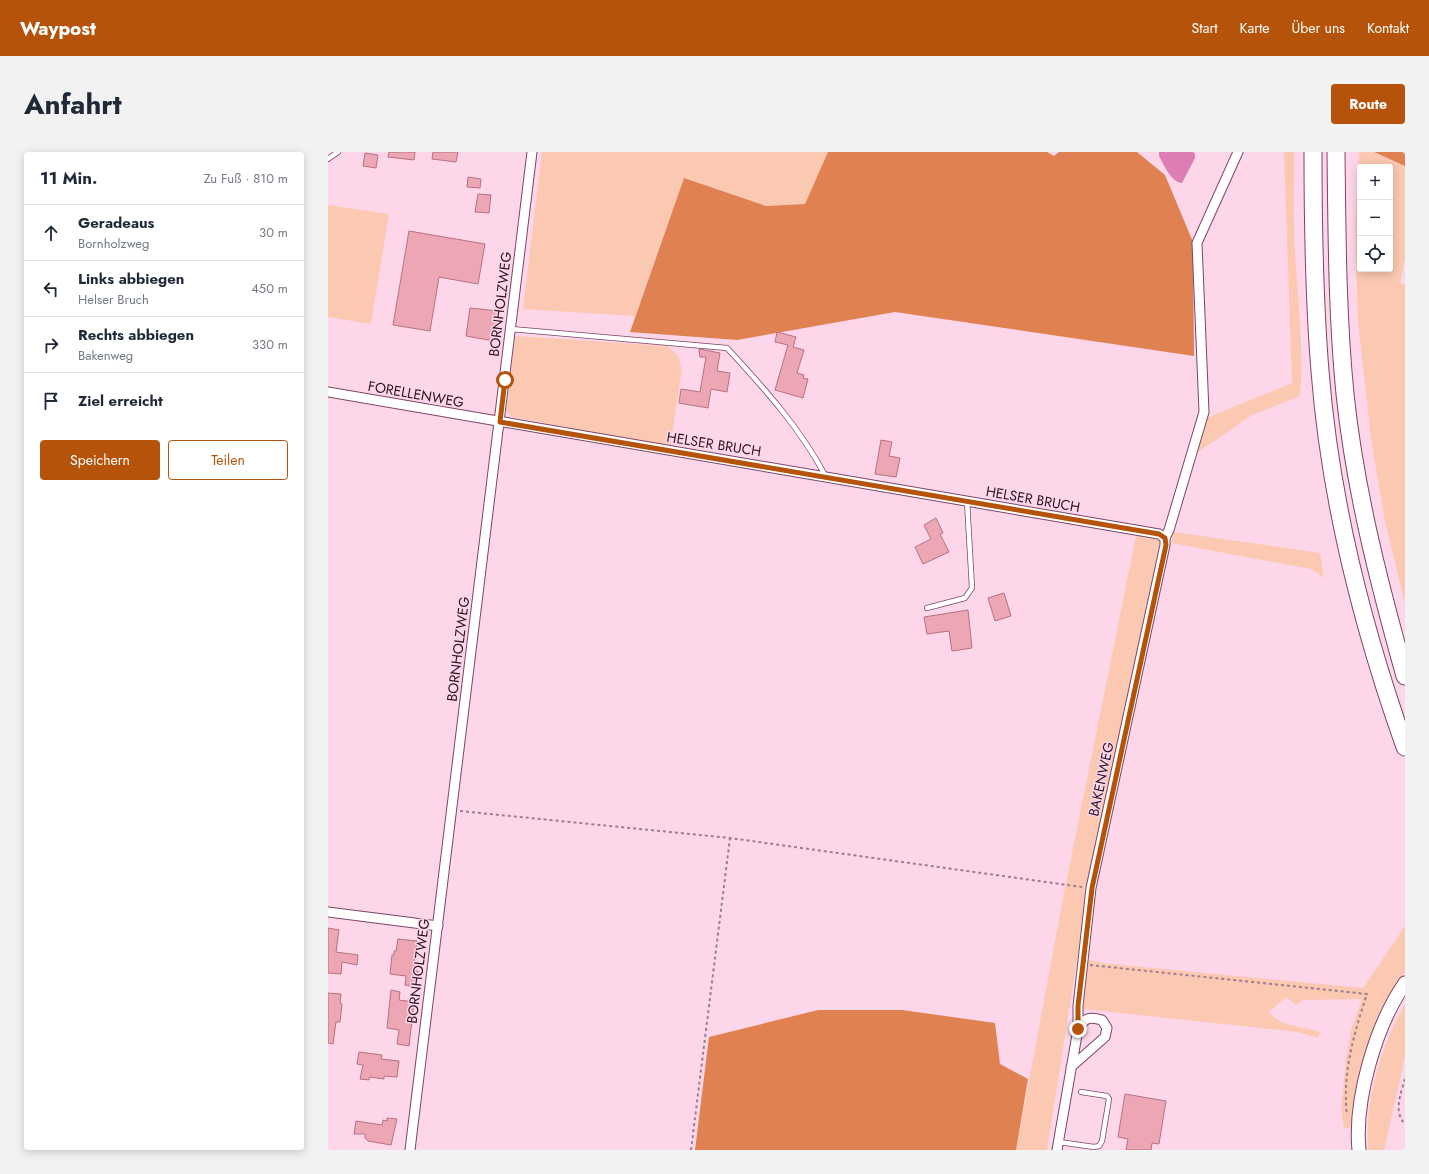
<!DOCTYPE html>
<html lang="de">
<head>
<meta charset="utf-8">
<style>
  :root { --surface:#fff; --page:#f2f2f3; --text:#1f2937; --muted:#747a83; --line:#e0e1e3; --accent:#b45309 }
  body { margin:0; font-family:Jost,sans-serif; background:var(--page); color:var(--text) }
  .controls { position:absolute; right:12px; top:12px; display:grid; overflow:hidden; border-radius:4px; box-shadow:0 2px 10px #0003 }
  .controls button { width:36px; height:36px; display:grid; place-items:center; padding:0; border:0; border-bottom:1px solid var(--line); background:var(--surface); color:var(--text); font:20px sans-serif }
  .stop { position:absolute; width:12px; height:12px; margin:-9px; border:3px solid #b45309; border-radius:50%; background:#fff }
  .stop.end { background:#b45309; border-color:#fff; box-shadow:0 1px 4px #0008 }
  .list { margin:0; padding:0; list-style:none }
  h2 { display:flex; justify-content:space-between; align-items:center; height:52px; margin:0; padding:0 16px; font-size:17px }
  h2 small { font-size:13px; font-weight:400; color:var(--muted) }
  .list li { display:grid; grid-template-columns:26px 1fr auto; gap:12px; align-items:center; box-sizing:border-box; height:56px; padding:0 16px; border-top:1px solid var(--line) }
  .list b { display:block; font-size:15px; white-space:nowrap }
  .list p { margin:0; font-size:13px; white-space:nowrap; color:var(--muted) }
  .list em { font-size:13px; font-style:normal; color:var(--muted) }
  .actions { display:flex; gap:8px; padding:12px 16px }
  .actions a { flex:1; padding:9px 0; border:1px solid var(--accent); border-radius:4px; text-align:center; font-size:14px; color:var(--accent) }
  .actions .main { background:var(--accent); color:#fff }
  .icon { flex:none; width:22px; height:22px; fill:none; stroke:currentColor; stroke-width:2; stroke-linecap:round; stroke-linejoin:round }
  .map { position:relative; flex:none; width:1077px; height:998px; overflow:hidden; border-radius:4px }
  header { display:flex; align-items:center; gap:24px; box-sizing:border-box; height:56px; padding:0 20px; background:var(--accent); color:#fff }
  header strong { font-size:19px }
  nav { display:flex; gap:22px; margin-inline-start:auto; font-size:14px }
  .intro { display:flex; align-items:center; justify-content:space-between; box-sizing:border-box; height:96px; padding:0 24px }
  h1 { margin:0; font-size:28px }
  .button { padding:10px 18px; border-radius:4px; background:var(--accent); color:#fff; font-size:14px; font-weight:700 }
  main { display:flex; gap:24px; padding:0 24px }
  aside { flex:1; background:var(--surface); border-radius:4px; box-shadow:0 2px 10px #0003 }
  .map>svg:first-child { display:block }
  .green { fill:#fbc8b1; fill-rule:evenodd }
  .forest { fill:#e08152 }
  .water { fill:#dc7db3 }
  .building { fill:#eda6b4; stroke:#b57280 }
  .lines { fill:none; stroke-linecap:round; stroke-linejoin:round }
  .lane-casing { stroke:#7c4564; stroke-width:6 }
  .street-casing { stroke:#7c4564; stroke-width:11 }
  .secondary-casing { stroke:#7c4564; stroke-width:15 }
  .highway-casing { stroke:#7c4564; stroke-width:19 }
  .path { stroke:#9d7d8d; stroke-width:2; stroke-dasharray:3 3; stroke-linecap:butt }
  .lane { stroke:#fff; stroke-width:4.5 }
  .street { stroke:#fff; stroke-width:9 }
  .secondary { stroke:#fff; stroke-width:13 }
  .highway { stroke:#fff; stroke-width:17 }
  .route { stroke:#b45309; stroke-width:5 }
  .labels { text-anchor:middle; dominant-baseline:central; stroke-width:3; stroke-linejoin:round; paint-order:stroke }
  .street-label { font-size:14px; fill:#2a1320; stroke:#fed6ea }
</style>
</head>
<body>
<header>
<strong>Waypost</strong>
<nav><a>Start</a><a>Karte</a><a>Über uns</a><a>Kontakt</a></nav>
</header>
<div class="intro"><h1>Anfahrt</h1><a class="button">Route</a></div>
<main>
<aside>
<h2>11 Min.<small>Zu Fuß · 810 m</small></h2>
<ul class="list">
<li><svg class="icon" aria-label="ahead" viewBox="0 0 24 24"><path d="M12 20V5M6 11l6-6 6 6"/></svg><div><b>Geradeaus</b><p>Bornholzweg</p></div><em>30 m</em></li>
<li><svg class="icon" aria-label="left" viewBox="0 0 24 24"><path d="M17 20v-9H6M10 6l-5 5 5 5"/></svg><div><b>Links abbiegen</b><p>Helser Bruch</p></div><em>450 m</em></li>
<li><svg class="icon" aria-label="right" viewBox="0 0 24 24"><path d="M7 20v-9h11M14 6l5 5-5 5"/></svg><div><b>Rechts abbiegen</b><p>Bakenweg</p></div><em>330 m</em></li>
<li><svg class="icon" aria-label="arrive" viewBox="0 0 24 24"><path d="M6 21V4h12l-3 4 3 4H6"/></svg><div><b>Ziel erreicht</b></div></li>
</ul>
<div class="actions"><a class="main">Speichern</a><a>Teilen</a></div>
</aside>
<div class="map">
<svg width="1077" height="998" viewBox="0 0 1077 998">
  <rect width="100%" height="100%" fill="#fed6ea"/>
  <!-- green -->
  <g class="green">
    <path d="M214,0H500L477,52L438,54L356,26L307,164L195,157Z"/>
    <path d="M956,0H966C966,34 965,67 967,101C970,149 976,197 972,244L924,263L867,302L876,267L964,231Z"/>
    <path d="M1031,0H1045L1077,14V106L1072,131L1077,133V452L1057,369L1044,294L1030,169L1027,74ZM1032,15H1062V117H1032Z"/>
    <path d="M0,53L61,62L43,172L0,165Z"/>
    <path d="M187,184L339,194L350,204L354,218L342,294L184,265L178,259Z"/>
    <path d="M846,380L992,401L996,426L983,417L843,391Z"/>
    <path d="M808,384L832,388L761,731L719,998H688L737,736Z"/>
    <path d="M1077,774V820L1069,832L1026,975L1016,976L1013,957L1018,908L1023,878L1034,847L975,848L968,853L958,845L941,860C954,876 974,874 992,880L990,886L970,880L755,857L753,855L759,807L773,811L1034,836L1036,835Z"/>
    <path d="M1077,852V905L1056,998H1040C1036,949 1053,894 1077,852Z"/>
  </g>
  <!-- forest -->
  <g class="forest">
    <path d="M500,0H719L726,4L731,0H809L837,23L865,90L866,204L567,160L409,188L302,180L356,26L438,54L477,52Z"/>
    <path d="M1045,0H1077V14L1046,0Z"/>
    <path d="M490,858H574L667,871L672,912L700,927L688,998H367L381,885Z"/>
  </g>
  <!-- water -->
  <path class="water" d="M831,0H865L867,2V6L854,31C843,30 836,13 831,4Z"/>
  <!-- building -->
  <g class="building">
    <path d="M61,0H87L86,8L60,5Z"/>
    <path d="M105,0H130L128,10L104,7Z"/>
    <path d="M37,1L50,3L48,16L35,14Z"/>
    <path d="M140,25L153,27L152,36L139,35Z"/>
    <path d="M150,42L163,43L161,61L147,60Z"/>
    <path d="M81,79L157,92L150,132L111,125L102,179L65,173Z"/>
    <path d="M142,156L170,159L166,189L138,184Z"/>
    <path d="M449,180L468,185L465,195L476,198L469,221L476,223L475,226L480,227L475,246L447,238L460,193L447,190Z"/>
    <path d="M371,197L392,201L389,219L402,221L399,240L383,237L380,256L351,251L353,237L372,240L378,205H372Z"/>
    <path d="M553,288L564,290L561,304L572,306L568,325L547,322Z"/>
    <path d="M608,366L615,381L612,382L621,400L595,412L587,395L603,387L596,373Z"/>
    <path d="M676,441L683,464L667,469L660,446Z"/>
    <path d="M640,458L644,496L624,499L621,479L599,482L596,465Z"/>
    <path d="M0,776L11,778L8,800L30,803L29,813L14,810L13,822L0,821Z"/>
    <path d="M70,787L89,789L85,819H90L88,835L77,833L78,824L62,822L64,803H66V799H68Z"/>
    <path d="M63,838L72,840L71,848L86,850L81,894L69,892L71,878L59,876Z"/>
    <path d="M0,841L13,842L12,851L14,852L12,870H8L5,892L0,891Z"/>
    <path d="M31,900L54,903L53,907L71,909L69,925L56,924V927L42,925L41,928L32,927L35,913L29,912Z"/>
    <path d="M797,942L838,949L831,992L824,991L823,998H798L800,987L790,985Z"/>
    <path d="M59,966L69,967L63,993L40,989L37,986V982H26L28,969L54,973L55,968L59,969Z"/>
  </g>
  <g class="lines">
    <!-- lane casing -->
    <g class="lane-casing">
      <g id="lane">
        <path d="M0,7L10,0"/>
        <path d="M183,177L399,196C436,236 473,277 498,325"/>
        <path d="M599,456L637,446L644,436L639,349"/>
        <path d="M731,990L766,995L771,994L774,989L781,947L779,944L753,940"/>
      </g>
    </g>
    <!-- street casing -->
    <g class="street-casing">
      <g id="street">
        <path d="M0,240L831,382L837,386"/>
        <path d="M0,760L110,774"/>
        <path d="M750,877V854L763,736L837,393V386L841,378L876,260L869,91L910,0"/>
        <path d="M82,998L204,0"/>
        <path d="M729,998L750,877C757,866 761,864 774,868L779,876L777,885L743,915"/>
      </g>
    </g>
    <!-- secondary casing -->
    <g class="secondary-casing">
      <path id="secondary" d="M1031,998C1026,947 1048,873 1077,831"/>
    </g>
    <!-- highway casing -->
    <g class="highway-casing">
      <g id="highway">
        <path d="M985,0C985,73 986,146 992,219C1002,347 1034,474 1077,595"/>
        <path d="M1008,0C1009,81 1009,161 1017,242C1027,338 1051,431 1077,524"/>
      </g>
    </g>
    <!-- path -->
    <g class="path">
      <path d="M132,659L402,686L754,735"/>
      <path d="M762,813L1039,842C1026,881 1014,922 1019,963"/>
      <path d="M1077,927C1073,941 1065,960 1077,972"/>
      <path d="M363,998L402,686"/>
    </g>
    <!-- lane -->
    <use href="#lane" class="lane"/>
    <!-- street -->
    <use href="#street" class="street"/>
    <!-- secondary -->
    <use href="#secondary" class="secondary"/>
    <!-- highway -->
    <use href="#highway" class="highway"/>
  </g>
  <g class="lines">
    <!-- route -->
    <path class="route" d="M177,228L172,270L831,382L837,386L838,393L764,736L750,854V877"/>
  </g>
  <g class="labels">
    <!-- street labels -->
    <g class="street-label">
      <text transform="translate(172 152) rotate(-83)">BORNHOLZWEG</text>
      <text transform="translate(88 242) rotate(10)">FORELLENWEG</text>
      <text transform="translate(386 292) rotate(9)">HELSER BRUCH</text>
      <text transform="translate(705 347) rotate(10)">HELSER BRUCH</text>
      <text transform="translate(130 497) rotate(-83)">BORNHOLZWEG</text>
      <text transform="translate(773 627) rotate(-78)">BAKENWEG</text>
      <text transform="translate(90 819) rotate(-83)">BORNHOLZWEG</text>
    </g>
  </g>
</svg>
<div class="controls">
<button>+</button>
<button>−</button>
<button><svg class="icon" aria-label="locate" viewBox="0 0 24 24"><circle cx="12" cy="12" r="6"/><path d="M12 2v4M12 18v4M2 12h4M18 12h4"/></svg></button>
</div>
<div class="stop" style="left:177px;top:228px"></div>
<div class="stop end" style="left:750px;top:877px"></div>
</div>
</main>
</body>
</html>
